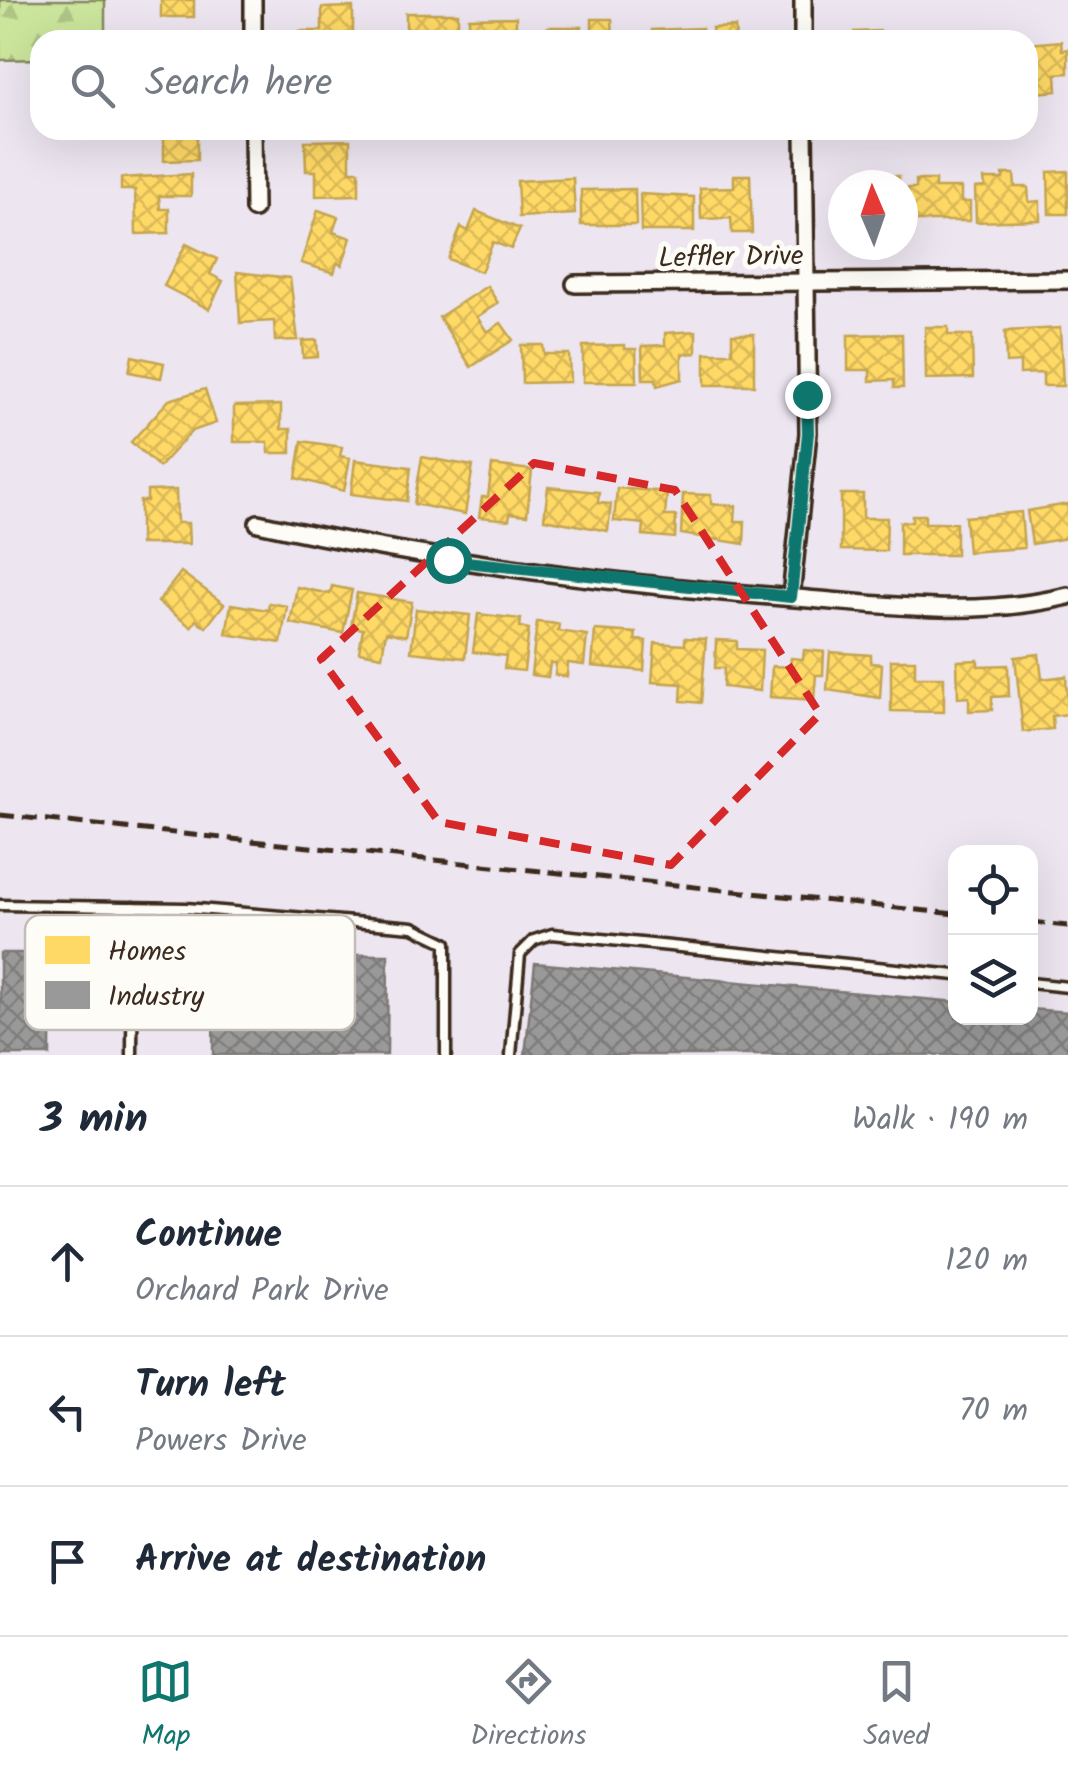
<!DOCTYPE html>
<html lang="en">
<head>
<meta charset="utf-8">
<style>
  :root { --surface:#fff; --page:#f2f2f3; --text:#1f2937; --muted:#747a83; --line:#e0e1e3; --accent:#0f766e }
  body { margin:0; font-family:Kalam,sans-serif; background:var(--page); color:var(--text) }
  .controls { position:absolute; right:30px; bottom:30px; display:grid; overflow:hidden; border-radius:20px; box-shadow:0 10px 40px #0002 }
  .controls button { width:90px; height:90px; display:grid; place-items:center; padding:0; border:0; border-bottom:2px solid var(--line); background:var(--surface); color:var(--text); font:50px sans-serif }
  .compass { position:absolute; left:828px; top:170px; width:90px; height:90px; border-radius:50%; background:var(--surface); box-shadow:0 10px 40px #0002; rotate:358deg }
  .stop { position:absolute; width:30px; height:30px; margin:-22px; border:8px solid #0f766e; border-radius:50%; background:#fff }
  .stop.end { background:#0f766e; border-color:#fff; box-shadow:0 2px 10px #0008 }
  .list { margin:0; padding:0; list-style:none }
  h2 { display:flex; justify-content:space-between; align-items:center; height:130px; margin:0; padding:0 40px; font-size:42px }
  h2 small { font-size:32px; font-weight:400; color:var(--muted) }
  .list li { display:grid; grid-template-columns:65px 1fr auto; gap:30px; align-items:center; box-sizing:border-box; height:150px; padding:0 40px; border-top:2px solid var(--line) }
  .list b { display:block; font-size:38px; white-space:nowrap }
  .list p { margin:0; font-size:32px; white-space:nowrap; color:var(--muted) }
  .list em { font-size:32px; font-style:normal; color:var(--muted) }
  .icon { flex:none; width:55px; height:55px; fill:none; stroke:currentColor; stroke-width:2; stroke-linecap:round; stroke-linejoin:round }
  .map { position:relative; flex:none; width:1068px; height:1055px; overflow:hidden }
  .search { position:absolute; background:var(--surface); box-shadow:0 10px 40px #0002; left:30px; right:30px; top:30px; height:110px; display:flex; align-items:center; gap:25px; box-sizing:border-box; padding:0 35px; border-radius:30px; color:var(--muted); font-size:38px }
  .sheet { height:580px; background:var(--surface) }
  nav { display:flex; justify-content:space-around; align-items:center; box-sizing:border-box; height:140px; border-top:2px solid var(--line); background:var(--surface); font-size:28px; color:var(--muted) }
  nav a { display:grid; justify-items:center; gap:5px }
  nav .on { color:var(--accent) }
  .map>svg:first-child { display:block }
  .forest { fill:url(#forest-firs); stroke:#83885d; stroke-width:2.5 }
  .homes { fill:url(#homes-cross-hatch); stroke:#c4a450; stroke-width:2.5 }
  .industry { fill:url(#industry-cross-hatch); stroke:#7d7874; stroke-width:2.5 }
  .lines { fill:none; stroke-linecap:round; stroke-linejoin:round }
  .service-casing { stroke:#3b2a1e; stroke-width:15 }
  .minor-casing { stroke:#3b2a1e; stroke-width:22 }
  .service { stroke:#fdfcf7; stroke-width:8 }
  .minor { stroke:#fdfcf7; stroke-width:15 }
  .rail { stroke:#3b2a1e; stroke-width:5; stroke-dasharray:15 8; stroke-linecap:butt }
  .route { stroke:#0f766e; stroke-width:12 }
  .marked { fill:none; stroke:#d62828; stroke-width:8; stroke-dasharray:20 12; stroke-linejoin:round }
  .labels { text-anchor:middle; dominant-baseline:central; stroke-width:10; stroke-linejoin:round; paint-order:stroke }
  .street-label { font-size:28px; fill:#3b2a1e; stroke:#fdfcf7 }
  .key { fill:#fdfcf7; stroke:#c3bdb6; stroke-width:2.5 }
  .key-label { font-size:28px; fill:#3b2a1e }
</style>
</head>
<body>
<div class="map">
<svg width="1068" height="1055" viewBox="0 0 1068 1055">
  <defs>
    <pattern id="forest-firs" width="22" height="20" patternUnits="userSpaceOnUse" patternTransform="scale(2.5)"><rect width="22" height="20" fill="#cbe59c"/><path d="M5 1l3.5 6h-7zM16 11l3.5 6h-7z" fill="#afc586"/></pattern>
    <pattern id="homes-cross-hatch" width="8" height="8" patternUnits="userSpaceOnUse" patternTransform="scale(2.5)"><rect width="8" height="8" fill="#ffd966"/><path d="M0 0l8 8M0 8l8-8" fill="none" stroke="#dbba58"/></pattern>
    <pattern id="industry-cross-hatch" width="8" height="8" patternUnits="userSpaceOnUse" patternTransform="scale(2.5)"><rect width="8" height="8" fill="#999"/><path d="M0 0l8 8M0 8l8-8" fill="none" stroke="#7e7d7c"/></pattern>
  </defs>
  <rect width="100%" height="100%" fill="#ede6f1"/>
  <filter id="ink" filterUnits="userSpaceOnUse"><feTurbulence type="fractalNoise" baseFrequency=".01" numOctaves="2"/><feDisplacementMap in="SourceGraphic" scale="20" xChannelSelector="R" yChannelSelector="G"/><feConvolveMatrix kernelMatrix="1 2 1 2 8 2 1 2 1" color-interpolation-filters="sRGB"/></filter>
  <g filter="url(#ink)">
    <!-- forest -->
    <path class="forest" d="M0,0H105V40H40V59L0,60Z"/>
    <!-- homes -->
    <g class="homes">
      <rect x="161" y="0" width="33" height="17"/>
      <path d="M353,7V40H299V31H322V8Z"/>
      <rect x="406" y="13" width="52" height="27"/>
      <path d="M516,17V40H469V18Z"/>
      <path d="M592,19H612L613,37L644,36V40H592Z"/>
      <path d="M548,27H582V40H529V31H548Z"/>
      <path d="M735,27L736,40H713L712,28Z"/>
      <path d="M702,28V40H652V30Z"/>
      <path d="M1015,29L1016,40H966L965,33Z"/>
      <path d="M880,31L891,34V40H854V32Z"/>
      <path d="M952,32V40H902L901,35Z"/>
      <path d="M1061,41L1062,50L1068,49V73L1056,74L1057,91L1036,93L1035,76L1029,77L1028,44Z"/>
      <path d="M164,130H197V160L164,161Z"/>
      <path d="M350,140V171H359V195L316,196V171H306L305,141Z"/>
      <path d="M1068,171V214H1049L1048,172Z"/>
      <path d="M191,174V196H159L160,209H169V233L136,234L135,190H121V178Z"/>
      <path d="M1003,174H1014L1015,187H1028L1029,202L1040,201V220L976,222L975,188L985,187L984,179H1003Z"/>
      <path d="M734,175H750L752,233H732L731,218L701,219L700,188L734,187Z"/>
      <path d="M884,176H899V185H847V180Z"/>
      <path d="M573,178L575,214L519,217L517,181Z"/>
      <path d="M916,180H935V188H961V202H970V221H908V188H916Z"/>
      <path d="M635,189L636,225H581V190Z"/>
      <path d="M640,194L694,197V231H641Z"/>
      <path d="M318,210L338,217L333,232L351,238L342,265L337,263L334,273L301,263Z"/>
      <path d="M476,211L520,229L511,249L493,242L481,272L448,259L461,227L468,231Z"/>
      <path d="M186,244L217,259L210,274L223,281L209,309L164,286Z"/>
      <path d="M237,272L290,278L298,340L275,341L274,321L240,323Z"/>
      <path d="M487,286L498,303L477,317L487,332L501,323L513,340L471,367L439,317Z"/>
      <path d="M925,327H948V335H972L973,378L926,379Z"/>
      <path d="M1060,328L1063,386H1043V373L1020,374V362L1006,363L1005,331Z"/>
      <path d="M696,331V353L682,354V379L657,386L656,379H643L642,346L665,345V333Z"/>
      <path d="M732,334H754V385H705V353H732Z"/>
      <path d="M902,334L903,388H894V380L870,381V370H848V335Z"/>
      <path d="M317,340L318,357L303,358L302,341Z"/>
      <path d="M521,345H543L544,354H569L570,382L522,383Z"/>
      <path d="M625,345V349H636L637,382H583V346Z"/>
      <path d="M132,356L164,363L161,378L129,372Z"/>
      <path d="M205,389L216,423L192,431L159,467L131,442L169,400Z"/>
      <path d="M281,405V429H291V453H269L268,442H234V406Z"/>
      <path d="M302,441L342,447L340,456L350,458L344,491L296,478Z"/>
      <path d="M422,457L473,466L465,514L414,504Z"/>
      <path d="M355,460L411,467L407,501L351,494Z"/>
      <path d="M492,465L532,470L527,515L510,513L509,520L479,517L482,497H488Z"/>
      <path d="M548,487L599,492L598,503L611,504L608,531L544,519Z"/>
      <path d="M617,488L667,492L665,516H676L675,538L643,535L644,524L614,521Z"/>
      <path d="M176,490L177,523H188L189,544H140V501H147V491Z"/>
      <path d="M683,494L711,495V504L736,506L735,521H745L744,544L681,534Z"/>
      <path d="M841,494H863V518H887L886,551L841,550Z"/>
      <path d="M1068,504V538L1032,544L1027,511Z"/>
      <path d="M1021,512L1024,548L968,552L965,517Z"/>
      <path d="M912,515H925V523H956V555H900V522H912Z"/>
      <path d="M181,572L224,604L206,627L196,620L191,627L158,602Z"/>
      <path d="M332,586L352,590L343,633L290,623L297,587L330,594Z"/>
      <path d="M357,593L412,602L406,636L386,632L382,656L359,652L363,629L351,627Z"/>
      <path d="M269,603L287,606L281,643L226,634L231,604L268,610Z"/>
      <path d="M416,609L470,615L465,658L411,652Z"/>
      <path d="M478,614L521,619L520,627L529,629L524,671L504,669L506,656L473,652Z"/>
      <path d="M537,622L559,624L558,631L587,635L584,665L568,663L567,677L555,675L556,663H550L548,677L531,675Z"/>
      <path d="M595,630L636,633L635,640L646,641L644,671L592,666Z"/>
      <path d="M685,638L706,639L701,703L681,701L682,684L652,682L655,643L685,645Z"/>
      <path d="M716,640L737,641V649L762,650L760,691L723,687L724,668H715Z"/>
      <path d="M804,650L824,652L823,675H816L814,700L770,697L772,666L790,667L791,658L803,659Z"/>
      <path d="M830,652L871,655V663L882,664L880,698L827,690Z"/>
      <path d="M1039,654L1042,679L1066,676L1068,714L1052,716L1053,729L1023,732L1015,657Z"/>
      <path d="M891,660H915V677H944V712L891,711Z"/>
      <path d="M978,660V666L1008,665L1009,696L992,697V710L969,711V697L958,698L957,661Z"/>
    </g>
    <!-- industry -->
    <g class="industry">
      <path d="M0,953H51L50,1055H0Z"/>
      <path d="M214,954L388,955L387,1055H213Z"/>
      <path d="M535,963L956,1002V1018H1030V1009L1068,1012V1055H525Z"/>
    </g>
    <g class="lines">
      <!-- service casing -->
      <g class="service-casing">
        <g id="service">
          <path d="M0,905L186,908L413,927L446,943V1055"/>
          <path d="M1030,983L1068,987"/>
          <path d="M132,1055L133,907"/>
          <path d="M511,1055L520,954L534,940L552,934L956,975"/>
        </g>
      </g>
      <!-- minor casing -->
      <g class="minor-casing">
        <g id="minor">
          <path d="M253,0V40"/>
          <path d="M803,0V40"/>
          <path d="M253,130L254,209"/>
          <path d="M575,284L1068,280"/>
          <path d="M258,523C435,562 614,584 795,598C887,605 977,618 1068,596"/>
          <path d="M791,597L808,433L804,130"/>
        </g>
      </g>
      <!-- service -->
      <use href="#service" class="service"/>
      <!-- minor -->
      <use href="#minor" class="minor"/>
      <!-- rail -->
      <g class="rail">
        <path d="M0,815L956,914"/>
        <path d="M1030,922L1068,926"/>
      </g>
    </g>
  </g>
  <g class="lines" filter="url(#ink)">
    <!-- route -->
    <path class="route" d="M448,560L791,597L808,433L807,395"/>
  </g>
  <!-- marked area -->
  <path class="marked" d="M534,463L675,490L820,714L671,865L439,822L321,659Z"/>
  <g class="labels">
    <!-- street labels -->
    <g class="street-label">
      <text transform="translate(731 258) rotate(-1)">Leffler Drive</text>
    </g>
  </g>
  <!-- legend -->
  <rect x="25" y="915" width="330" height="115" rx="15" class="key"/>
  <rect x="45" y="936" width="45" height="28" fill="#ffd966"/>
  <rect x="45" y="981" width="45" height="28" fill="#999"/>
  <g class="key-label">
    <text x="108" y="960">Homes</text>
    <text x="108" y="1005">Industry</text>
  </g>
</svg>
<div class="controls">
<button><svg class="icon" aria-label="locate" viewBox="0 0 24 24"><circle cx="12" cy="12" r="6"/><path d="M12 2v4M12 18v4M2 12h4M18 12h4"/></svg></button>
<button><svg class="icon" aria-label="layers" viewBox="0 0 24 24"><path d="M12 4l9 5-9 5-9-5zM3 14l9 5 9-5"/></svg></button>
</div>
<svg class="compass" viewBox="-18 -18 36 36"><path d="M0-13l5 13h-10z" fill="#e53935"/><path d="M0 13l5-13h-10z" fill="#747a83"/></svg>
<div class="stop" style="left:448px;top:560px"></div>
<div class="stop end" style="left:807px;top:395px"></div>
<div class="search"><svg class="icon" aria-label="search" viewBox="0 0 24 24"><circle cx="10" cy="10" r="6"/><path d="M15 15l6 6"/></svg>Search here</div>
</div>
<section class="sheet">
<h2>3 min<small>Walk · 190 m</small></h2>
<ul class="list">
<li><svg class="icon" aria-label="ahead" viewBox="0 0 24 24"><path d="M12 20V5M6 11l6-6 6 6"/></svg><div><b>Continue</b><p>Orchard Park Drive</p></div><em>120 m</em></li>
<li><svg class="icon" aria-label="left" viewBox="0 0 24 24"><path d="M17 20v-9H6M10 6l-5 5 5 5"/></svg><div><b>Turn left</b><p>Powers Drive</p></div><em>70 m</em></li>
<li><svg class="icon" aria-label="arrive" viewBox="0 0 24 24"><path d="M6 21V4h12l-3 4 3 4H6"/></svg><div><b>Arrive at destination</b></div></li>
</ul>
</section>
<nav>
<a class="on"><svg class="icon" aria-label="map" viewBox="0 0 24 24"><path d="M3 6l6-2 6 2 6-2v14l-6 2-6-2-6 2zM9 4v14M15 6v14"/></svg>Map</a>
<a><svg class="icon" aria-label="directions" viewBox="0 0 24 24"><path d="M12 3l9 9-9 9-9-9zM9 14v-3h6M13 9l2 2-2 2"/></svg>Directions</a>
<a><svg class="icon" aria-label="saved" viewBox="0 0 24 24"><path d="M7 4h10v16l-5-4-5 4z"/></svg>Saved</a>
</nav>
</body>
</html>
